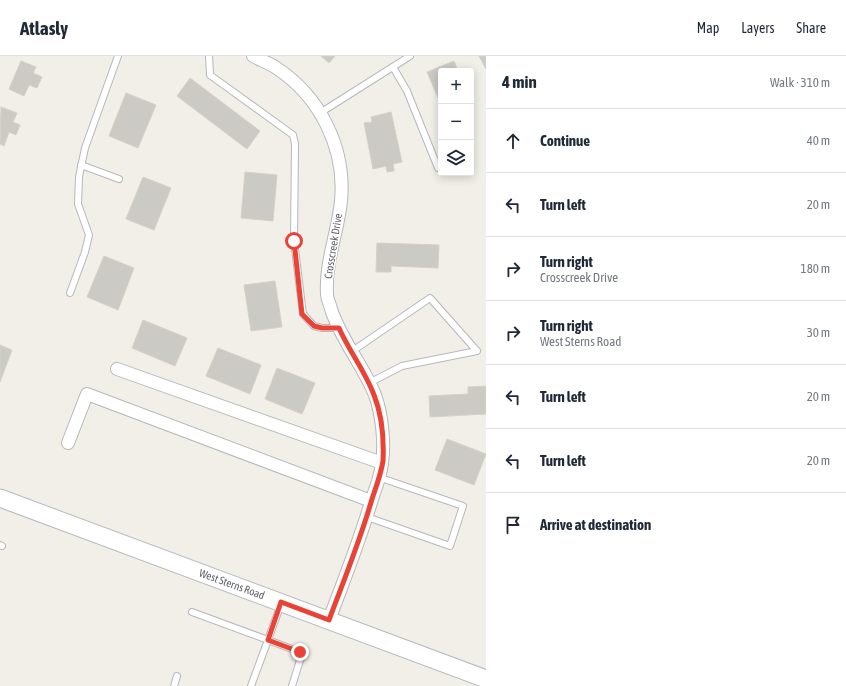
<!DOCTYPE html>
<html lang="en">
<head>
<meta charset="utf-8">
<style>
  :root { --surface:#fff; --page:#f6f6f7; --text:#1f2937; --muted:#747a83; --line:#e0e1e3 }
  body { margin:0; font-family:"Asap Condensed",sans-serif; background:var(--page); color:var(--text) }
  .controls { position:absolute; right:12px; top:12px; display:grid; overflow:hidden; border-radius:4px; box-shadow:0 2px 10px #0003 }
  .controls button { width:36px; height:36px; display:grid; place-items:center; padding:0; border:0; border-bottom:1px solid var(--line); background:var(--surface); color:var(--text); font:20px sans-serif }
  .stop { position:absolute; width:12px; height:12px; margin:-9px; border:3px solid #ea4335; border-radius:50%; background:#fff }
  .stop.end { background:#ea4335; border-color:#fff; box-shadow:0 1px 4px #0008 }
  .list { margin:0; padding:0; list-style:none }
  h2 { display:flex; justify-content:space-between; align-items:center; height:52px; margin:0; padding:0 16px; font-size:17px }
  h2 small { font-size:13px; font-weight:400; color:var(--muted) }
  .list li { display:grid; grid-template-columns:26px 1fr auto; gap:12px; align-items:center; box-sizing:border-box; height:64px; padding:0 16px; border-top:1px solid var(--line) }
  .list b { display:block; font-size:15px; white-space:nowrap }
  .list p { margin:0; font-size:13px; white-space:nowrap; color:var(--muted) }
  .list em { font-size:13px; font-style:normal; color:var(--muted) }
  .icon { flex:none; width:22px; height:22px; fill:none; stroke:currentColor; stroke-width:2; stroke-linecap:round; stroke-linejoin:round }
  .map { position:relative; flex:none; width:486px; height:630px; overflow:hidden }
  header { display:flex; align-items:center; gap:24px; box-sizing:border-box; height:56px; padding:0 20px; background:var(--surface); border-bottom:1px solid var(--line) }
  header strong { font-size:19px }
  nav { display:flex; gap:22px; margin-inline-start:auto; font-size:14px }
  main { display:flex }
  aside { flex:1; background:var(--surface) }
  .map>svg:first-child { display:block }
  .building { fill:#cccac5; stroke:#d6d1c6 }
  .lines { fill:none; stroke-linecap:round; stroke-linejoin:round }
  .service-casing { stroke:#b5b8bc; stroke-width:8 }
  .minor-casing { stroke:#b5b8bc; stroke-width:14 }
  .secondary-casing { stroke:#b6babf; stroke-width:19 }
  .service { stroke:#fff; stroke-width:6 }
  .minor { stroke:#fff; stroke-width:12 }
  .secondary { stroke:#fff; stroke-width:17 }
  .route { stroke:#ea4335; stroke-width:5 }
  .labels { text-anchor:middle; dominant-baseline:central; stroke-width:3; stroke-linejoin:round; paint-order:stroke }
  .street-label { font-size:11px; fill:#5f6368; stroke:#fff }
</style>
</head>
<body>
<header>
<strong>Atlasly</strong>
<nav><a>Map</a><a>Layers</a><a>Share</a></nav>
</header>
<main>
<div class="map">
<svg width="486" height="630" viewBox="0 0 486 630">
  <rect width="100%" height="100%" fill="#f1efe8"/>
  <!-- building -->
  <g class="building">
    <path d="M321,0H335L329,7Z"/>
    <path d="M479,0H486V13Z"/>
    <path d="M21,5L36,11L33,17L42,21L37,32L29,29L24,40L9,33Z"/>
    <path d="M454,5L458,15H441V49L427,16Z"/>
    <path d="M190,22L260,75L247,93L177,40Z"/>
    <path d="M126,37L156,49L138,92L109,80Z"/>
    <path d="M1,51L17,57L13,66L20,69L16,79L9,76L4,90L0,88Z"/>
    <path d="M391,56L402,106L393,108L394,115L387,116L386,110L373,113L364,67L372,66L371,61Z"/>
    <path d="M245,116L277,119L273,165L241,162Z"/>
    <path d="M143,121L171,132L154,174L126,163Z"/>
    <path d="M377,187L439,189L438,212L391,210V216H376Z"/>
    <path d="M104,200L134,212L118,254L87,241Z"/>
    <path d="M275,225L282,271L251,275L244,229Z"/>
    <path d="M143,264L187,282L175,310L132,292Z"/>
    <path d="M0,289L12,294L0,326Z"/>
    <path d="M218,292L261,309L250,338L206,320Z"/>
    <path d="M277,312L315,327L302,358L265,343Z"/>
    <path d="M486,330V358L430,361L429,340L468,338V331Z"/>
    <path d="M447,383L486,398L474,429L435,414Z"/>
  </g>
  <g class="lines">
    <!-- service casing -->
    <g class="service-casing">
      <g id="service">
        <path d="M209,0L210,19L293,79L295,88L294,185L303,258L314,270L322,272H339"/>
        <path d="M393,11L407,35L438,112"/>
        <path d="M320,57L410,0"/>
        <path d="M81,109L119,123"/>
        <path d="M70,237L85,196L89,179L78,148L79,121L85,92L118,0"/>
        <path d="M351,296L430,242L477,295L402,310L369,327"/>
        <path d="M367,461L450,490L463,450L378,421"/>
        <path d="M0,489L2,490"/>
        <path d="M192,556L268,584L281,548"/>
        <path d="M174,630L177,620"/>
        <path d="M251,630L268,584L300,596L302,598L292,630"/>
      </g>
    </g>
    <!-- minor casing -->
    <g class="minor-casing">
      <g id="minor">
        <path d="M253,0C260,4 269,7 275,11C320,40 346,92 341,145C338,176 325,206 327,238C327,243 330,248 331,253C341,284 363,309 375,339C382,358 385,387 382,407C381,419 376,431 372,443C360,484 344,524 329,564"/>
        <path d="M117,313L382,407"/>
        <path d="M68,387L87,338L371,445"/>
      </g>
    </g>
    <!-- secondary casing -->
    <g class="secondary-casing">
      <path id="secondary" d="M0,442L486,623"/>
    </g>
    <!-- service -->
    <use href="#service" class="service"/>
    <!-- minor -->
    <use href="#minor" class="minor"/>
    <!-- secondary -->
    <use href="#secondary" class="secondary"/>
  </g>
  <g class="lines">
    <!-- route -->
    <path class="route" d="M294,185L302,258L314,270L322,272H339C349,295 365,315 374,339C382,359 384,384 383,405C381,418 376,431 372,443C360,485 344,524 329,564L281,546L268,584L300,596"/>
  </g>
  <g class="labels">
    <!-- street labels -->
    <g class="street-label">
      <text transform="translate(333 190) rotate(-81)">Crosscreek Drive</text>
      <text transform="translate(232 528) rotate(20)">West Sterns Road</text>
    </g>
  </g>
</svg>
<div class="controls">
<button>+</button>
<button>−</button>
<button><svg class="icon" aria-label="layers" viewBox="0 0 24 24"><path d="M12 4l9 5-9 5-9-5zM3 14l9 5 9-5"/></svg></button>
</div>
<div class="stop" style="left:294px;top:185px"></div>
<div class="stop end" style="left:300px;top:596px"></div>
</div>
<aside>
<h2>4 min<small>Walk · 310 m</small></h2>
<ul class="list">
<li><svg class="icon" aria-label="ahead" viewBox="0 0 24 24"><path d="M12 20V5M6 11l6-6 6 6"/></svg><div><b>Continue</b></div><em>40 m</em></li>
<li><svg class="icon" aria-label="left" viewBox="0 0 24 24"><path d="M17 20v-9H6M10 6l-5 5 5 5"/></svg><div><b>Turn left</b></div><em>20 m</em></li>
<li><svg class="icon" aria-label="right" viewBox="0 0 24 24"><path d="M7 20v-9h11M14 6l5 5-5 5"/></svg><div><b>Turn right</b><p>Crosscreek Drive</p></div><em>180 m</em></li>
<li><svg class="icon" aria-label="right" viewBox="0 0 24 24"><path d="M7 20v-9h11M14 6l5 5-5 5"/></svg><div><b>Turn right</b><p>West Sterns Road</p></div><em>30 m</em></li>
<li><svg class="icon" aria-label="left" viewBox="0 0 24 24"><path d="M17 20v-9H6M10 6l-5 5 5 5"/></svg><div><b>Turn left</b></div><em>20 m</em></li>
<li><svg class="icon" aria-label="left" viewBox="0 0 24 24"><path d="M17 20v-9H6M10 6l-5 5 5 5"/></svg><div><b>Turn left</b></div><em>20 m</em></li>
<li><svg class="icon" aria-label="arrive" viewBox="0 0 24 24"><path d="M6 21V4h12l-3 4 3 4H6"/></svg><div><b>Arrive at destination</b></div></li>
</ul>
</aside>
</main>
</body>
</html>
